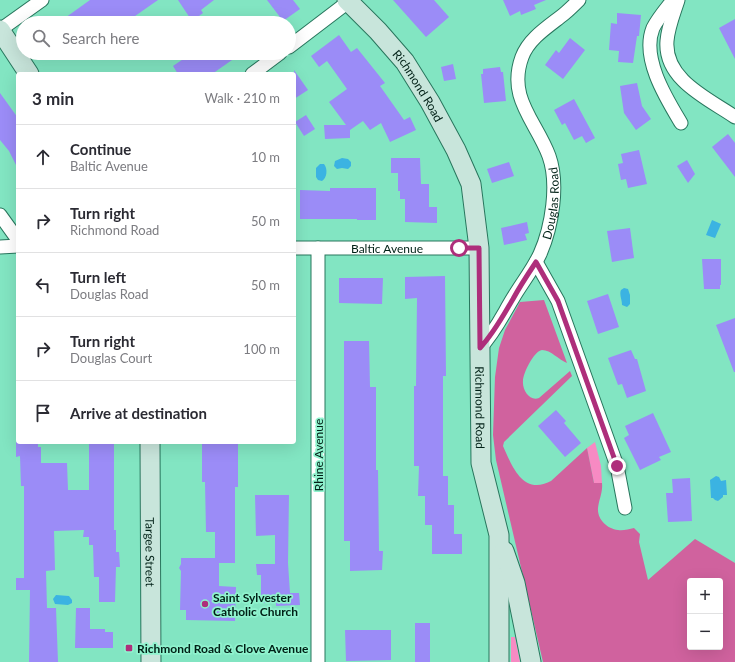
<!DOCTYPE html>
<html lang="en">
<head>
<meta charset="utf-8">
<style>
  :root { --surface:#fff; --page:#f7f7f7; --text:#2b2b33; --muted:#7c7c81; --line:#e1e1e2 }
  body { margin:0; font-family:Lato,sans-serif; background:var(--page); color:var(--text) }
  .controls { position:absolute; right:12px; bottom:12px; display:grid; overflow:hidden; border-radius:4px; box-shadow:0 4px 16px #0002 }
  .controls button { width:36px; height:36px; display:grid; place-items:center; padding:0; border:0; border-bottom:1px solid var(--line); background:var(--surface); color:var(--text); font:20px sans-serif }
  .stop { position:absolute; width:12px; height:12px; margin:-9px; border:3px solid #ae2e7b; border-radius:50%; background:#fff }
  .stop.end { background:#ae2e7b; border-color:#fff; box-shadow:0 1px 4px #0008 }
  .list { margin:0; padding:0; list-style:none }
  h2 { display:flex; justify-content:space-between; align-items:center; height:52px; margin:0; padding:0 16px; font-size:17px }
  h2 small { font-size:13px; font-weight:400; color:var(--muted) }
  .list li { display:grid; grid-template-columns:26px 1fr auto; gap:12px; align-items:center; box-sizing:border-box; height:64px; padding:0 16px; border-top:1px solid var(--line) }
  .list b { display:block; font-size:15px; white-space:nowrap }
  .list p { margin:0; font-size:13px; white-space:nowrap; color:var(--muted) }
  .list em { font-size:13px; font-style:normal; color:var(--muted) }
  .icon { flex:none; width:22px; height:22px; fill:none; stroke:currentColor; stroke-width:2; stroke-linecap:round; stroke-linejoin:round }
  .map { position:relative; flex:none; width:735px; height:662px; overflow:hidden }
  .search { position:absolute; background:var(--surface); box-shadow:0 4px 16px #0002; left:16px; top:16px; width:280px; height:44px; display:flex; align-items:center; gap:10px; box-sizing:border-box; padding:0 14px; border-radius:22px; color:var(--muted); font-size:15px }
  .panel { position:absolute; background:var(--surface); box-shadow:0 4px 16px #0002; left:16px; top:72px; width:280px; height:372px; border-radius:4px }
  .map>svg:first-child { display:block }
  .green { fill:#f78ac3 }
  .forest { fill:#d0629e; fill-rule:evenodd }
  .water { fill:#3bb3e2 }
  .building { fill:#9b8cf7 }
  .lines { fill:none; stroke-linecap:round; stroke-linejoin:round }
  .street-casing { stroke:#28765d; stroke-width:15 }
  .secondary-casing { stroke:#28765d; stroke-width:21 }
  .street { stroke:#fff; stroke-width:13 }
  .secondary { stroke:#c8e5db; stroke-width:19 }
  .route { stroke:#ae2e7b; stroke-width:5 }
  .poi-dot { fill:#ae2e7b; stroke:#8ff3ce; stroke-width:1.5 }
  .labels { text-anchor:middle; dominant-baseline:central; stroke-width:3.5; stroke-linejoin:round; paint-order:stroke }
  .street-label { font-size:12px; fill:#002016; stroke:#8ff3ce }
  .poi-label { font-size:12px; font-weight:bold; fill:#002016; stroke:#8ff3ce; text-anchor:start }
</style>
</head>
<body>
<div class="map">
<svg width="735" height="662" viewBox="0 0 735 662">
  <rect width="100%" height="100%" fill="#82e5c2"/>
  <!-- green -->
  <g class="green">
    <path d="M595,442L601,466L602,483H594L587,448Z"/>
    <path d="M511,637H515L520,662H511Z"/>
  </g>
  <!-- forest -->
  <path class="forest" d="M544,300L567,363C559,360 551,350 542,350C534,351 523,373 523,381C522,390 530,402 539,398L570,371L572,376L504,442L503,446C512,466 523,496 551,481L587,448L594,483H602C603,492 599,499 598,508C597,519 607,529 618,530C623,531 629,529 634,528L640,534L639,542L648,580L695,539L735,563V662H543L496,460L493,435L495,377L499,348L505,330L520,302ZM690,581H720V647H690Z"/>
  <!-- water -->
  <g class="water">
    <path d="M342,158L348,159L351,162V166L348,169L342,168L337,169L334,166L335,161Z"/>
    <path d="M320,164H324C328,169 327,178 322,181L318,180L316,177V168Z"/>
    <path d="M712,220L721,224L715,238L706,235Z"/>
    <path d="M624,288L628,289L630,295V304L627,307L622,305C622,300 619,294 621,290Z"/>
    <path d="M716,476L719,477L721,481L726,480L727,495H723V497L718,501L715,500L713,498H711L710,480Z"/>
    <path d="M56,595L69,596L72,600V603L68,605L55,604L53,599Z"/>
  </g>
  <!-- building -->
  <g class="building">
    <path d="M90,0H158L125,23H58Z"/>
    <path d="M178,0H214L201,10L203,13L192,21Z"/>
    <path d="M267,0H293L300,9L283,21Z"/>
    <path d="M393,0H434L449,17L426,37Z"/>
    <path d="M503,0H546L534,5L536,9L521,15L520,11L510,16Z"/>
    <path d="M617,13L641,15L639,36H637L633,63L618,62L619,51L609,50L611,23L617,24Z"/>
    <path d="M735,19V59L719,28Z"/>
    <path d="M339,35L351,52L357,48L385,83L380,86L404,120L410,117L416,130L390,142L381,123L370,130L363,121L350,130V138L325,139L324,125H346L329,102L347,89L327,61L319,67L311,56Z"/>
    <path d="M570,38L585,50L563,79L545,65L556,50L559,53Z"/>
    <path d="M192,53H242L212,74H178L173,66Z"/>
    <path d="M453,64L456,79L444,81L441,67Z"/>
    <path d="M500,67L501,72H503L506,101L484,103L481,74H483V69Z"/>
    <path d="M294,70L308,90L294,99Z"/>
    <path d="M637,83L642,106L651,119L636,130L624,113L620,86Z"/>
    <path d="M0,93L18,118V169L9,151L0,140Z"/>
    <path d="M574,99L595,138L586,143L582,136L574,140L565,123L562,125L554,110Z"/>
    <path d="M306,115L315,129L304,136L295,122Z"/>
    <path d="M728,134L735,143V177L712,147Z"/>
    <path d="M639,150L647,184L628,188L626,179L621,180L618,164L623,163L621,154Z"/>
    <path d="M391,158H420L421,184H429V207H437V223L405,222V199H400V191H398V173H391Z"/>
    <path d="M687,160L695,174L688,183L677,166Z"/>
    <path d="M509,162L514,176L492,183L487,169Z"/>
    <path d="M330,188H376V220H357V219H300V190L330,191Z"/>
    <path d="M527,222L529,233L525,234L527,240L504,245L501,228Z"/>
    <path d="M630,228L634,258L612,262L607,231Z"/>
    <path d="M702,259H721V285H720V289H704Z"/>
    <path d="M445,276L446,376H443V476H448V505H454V534H462V554H432V525H425V496H418L419,466H414V386H416L417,298L405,299V277Z"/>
    <path d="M339,278H383L382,304L339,303Z"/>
    <path d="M608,294L619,327L598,334L587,301Z"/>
    <path d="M735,318V372H734L716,325Z"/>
    <path d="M344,341H369L370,387H376V470H378L379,551H383L382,570L350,571V541H344Z"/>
    <path d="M631,350L635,359H637L646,391L627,398L622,384L618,385L608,358Z"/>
    <path d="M556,410L566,421L564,423L581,443L565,457L538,426Z"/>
    <path d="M653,413L671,452L659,457L661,460L640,470L624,438L629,435L625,426Z"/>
    <path d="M16,442H38V447H41V463H67L68,490H89V442H114V530H116V552H119L120,567H116L115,602H99V577H94L93,545H89V537H83L84,530L54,531L55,570L46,571L47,608H56L58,662H29L30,590H16V578H24V486H21L20,456L16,457Z"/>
    <path d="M202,442H238V487H235V563H219V586L236,587L235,621L186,620V610H180L181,571L179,568L181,564V558H215V532H206L205,482H202Z"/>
    <path d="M690,478L692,521L668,522L666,493H673L672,479Z"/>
    <path d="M255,495H289L288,563L290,593H299L300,605L276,606V603H261V575H257L256,564H275V535L256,536Z"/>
    <path d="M76,608H90V629H105V632H113V648H75Z"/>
    <rect x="415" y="623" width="15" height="39"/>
    <path d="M345,630H391V660L346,661Z"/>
  </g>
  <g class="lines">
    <!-- street casing -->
    <g class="street-casing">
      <g id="street">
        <path d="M673,0C666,9 658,18 653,28C641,58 666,98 681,123"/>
        <path d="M678,0C674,13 668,27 667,41C664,80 709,99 735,117"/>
        <path d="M0,30L42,0"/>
        <path d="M289,47L348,2"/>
        <path d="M252,74L280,53"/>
        <path d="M0,215L18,240"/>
        <path d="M0,247L18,246"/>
        <path id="s1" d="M294,248H479"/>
        <path d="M318,248V662"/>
        <path d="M536,262L558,301L617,466L625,508"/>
        <path id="s2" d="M480,348C495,332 502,316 513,298C522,283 533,269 540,254C552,227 559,184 549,156C536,121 507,98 522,57C529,38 549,26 564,14C569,10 574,5 579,0"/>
      </g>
    </g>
    <!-- secondary casing -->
    <g class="secondary-casing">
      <g id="secondary">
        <path id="s3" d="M347,0L378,31L405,62L430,102L456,150L471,184L479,248L481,463L499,535V662"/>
        <path d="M0,30L29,74"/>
        <path id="s4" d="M150,442L151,662"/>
        <path d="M504,551L515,583L531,662"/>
      </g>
    </g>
    <!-- street -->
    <use href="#street" class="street"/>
    <!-- secondary -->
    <use href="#secondary" class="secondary"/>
  </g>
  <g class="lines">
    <!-- route -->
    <path class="route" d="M459,248H479L480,348C494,333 503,316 513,299C520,286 528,274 536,262L558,301L617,466"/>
  </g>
  <!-- markers -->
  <g class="poi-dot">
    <circle cx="205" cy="604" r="4"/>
    <rect x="125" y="644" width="8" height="8" rx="2"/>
  </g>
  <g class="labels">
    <!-- street labels -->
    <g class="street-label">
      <text stroke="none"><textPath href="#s3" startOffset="112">Richmond Road</textPath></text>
      <text stroke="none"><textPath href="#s2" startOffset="164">Douglas Road</textPath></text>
      <text stroke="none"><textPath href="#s1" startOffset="93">Baltic Avenue</textPath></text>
      <text stroke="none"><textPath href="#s3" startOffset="448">Richmond Road</textPath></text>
      <text transform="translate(318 455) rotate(-90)">Rhine Avenue</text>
      <text stroke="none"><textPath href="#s4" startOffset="110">Targee Street</textPath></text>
    </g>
    <!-- poi labels -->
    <g class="poi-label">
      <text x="213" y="597">Saint Sylvester<tspan x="213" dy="14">Catholic Church</tspan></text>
      <text x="137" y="648">Richmond Road &amp; Clove Avenue</text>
    </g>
  </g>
</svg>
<div class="controls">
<button>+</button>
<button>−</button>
</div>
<div class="stop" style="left:459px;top:248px"></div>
<div class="stop end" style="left:617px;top:466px"></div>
<div class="search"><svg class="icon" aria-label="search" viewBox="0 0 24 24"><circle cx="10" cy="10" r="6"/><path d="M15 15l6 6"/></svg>Search here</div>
<section class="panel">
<h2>3 min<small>Walk · 210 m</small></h2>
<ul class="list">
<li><svg class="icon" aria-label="ahead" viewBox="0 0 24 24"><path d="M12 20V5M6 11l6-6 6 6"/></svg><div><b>Continue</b><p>Baltic Avenue</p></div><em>10 m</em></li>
<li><svg class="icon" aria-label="right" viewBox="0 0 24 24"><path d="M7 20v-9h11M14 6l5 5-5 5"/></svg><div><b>Turn right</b><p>Richmond Road</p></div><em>50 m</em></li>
<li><svg class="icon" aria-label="left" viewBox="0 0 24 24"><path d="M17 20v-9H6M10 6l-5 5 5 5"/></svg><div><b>Turn left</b><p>Douglas Road</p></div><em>50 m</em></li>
<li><svg class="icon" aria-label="right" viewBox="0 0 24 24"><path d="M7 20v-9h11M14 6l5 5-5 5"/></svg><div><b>Turn right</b><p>Douglas Court</p></div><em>100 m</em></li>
<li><svg class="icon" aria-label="arrive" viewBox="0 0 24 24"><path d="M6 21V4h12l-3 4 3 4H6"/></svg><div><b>Arrive at destination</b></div></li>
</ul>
</section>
</div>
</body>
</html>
